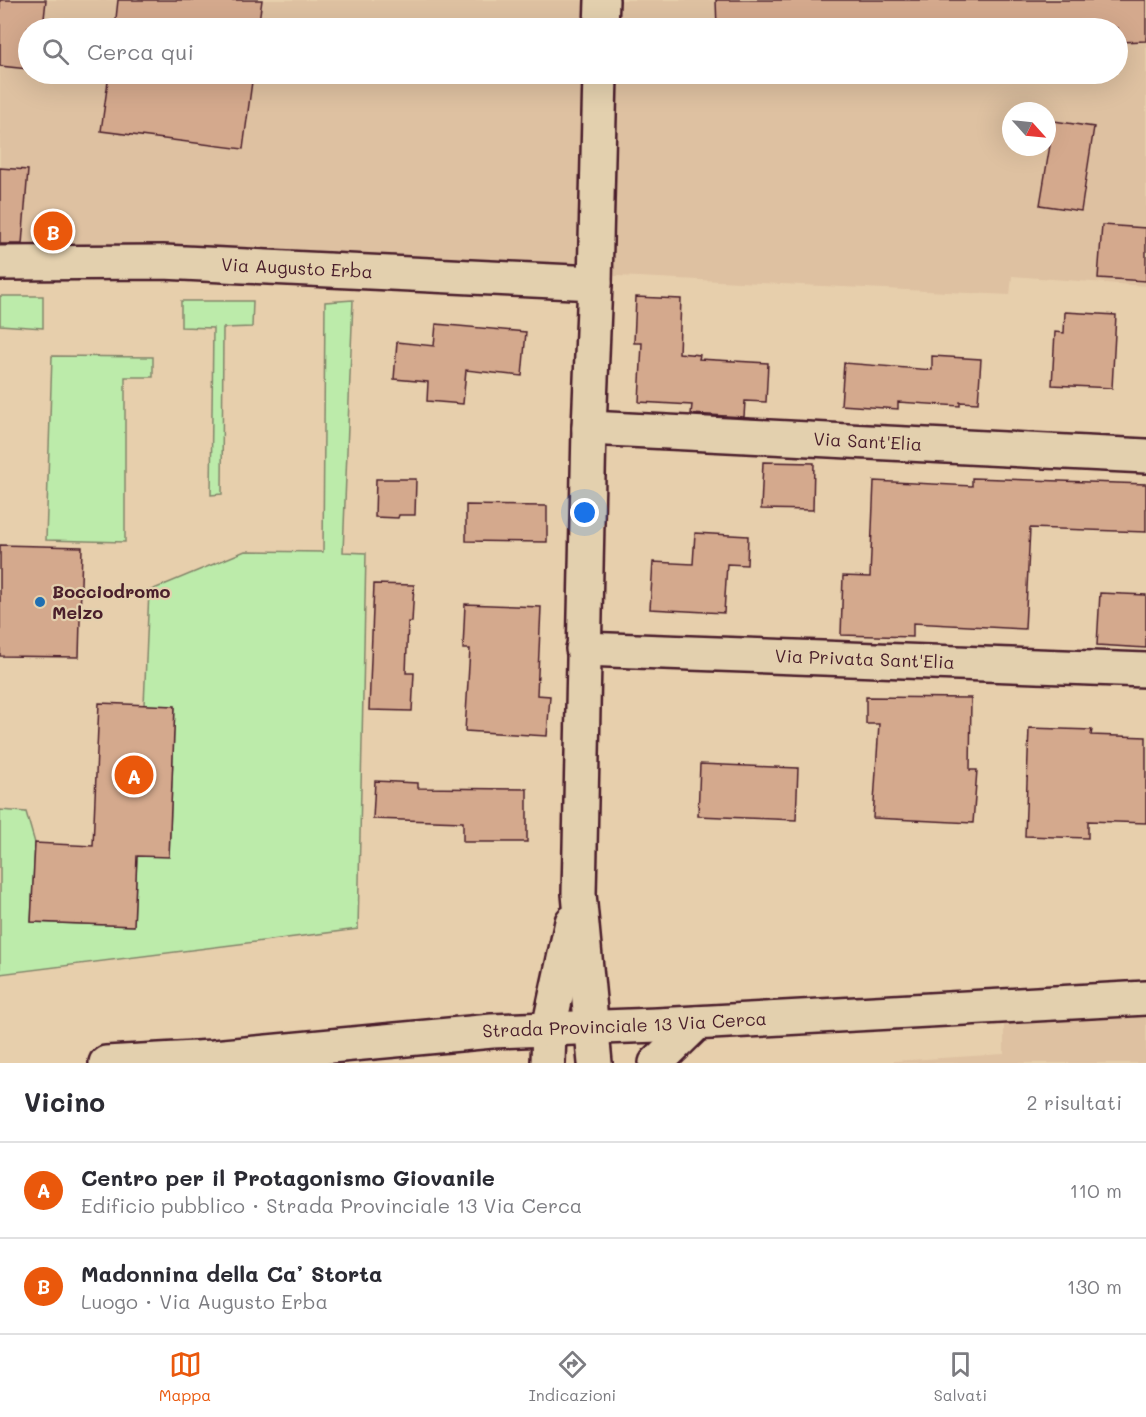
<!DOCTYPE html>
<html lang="it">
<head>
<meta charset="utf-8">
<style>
  :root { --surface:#fff; --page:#f2f2f3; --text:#2b2b33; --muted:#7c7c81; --line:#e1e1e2; --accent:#ea580c }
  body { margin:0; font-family:Mali,sans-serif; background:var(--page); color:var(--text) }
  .compass { position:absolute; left:1002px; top:102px; width:54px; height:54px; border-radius:50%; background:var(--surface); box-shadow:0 6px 24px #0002; rotate:117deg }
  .you { position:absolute; left:585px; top:513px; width:21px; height:21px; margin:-15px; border:4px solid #fff; border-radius:50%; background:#1a73e8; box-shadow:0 0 0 9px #1a73e833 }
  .badge { display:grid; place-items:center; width:39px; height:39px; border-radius:50%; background:var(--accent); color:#fff; font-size:20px; font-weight:700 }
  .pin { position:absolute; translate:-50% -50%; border:3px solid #fff; box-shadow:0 2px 6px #0006 }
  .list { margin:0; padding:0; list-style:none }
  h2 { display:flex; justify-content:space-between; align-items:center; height:78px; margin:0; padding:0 24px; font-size:26px }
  h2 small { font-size:20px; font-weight:400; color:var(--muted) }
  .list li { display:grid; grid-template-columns:39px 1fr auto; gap:18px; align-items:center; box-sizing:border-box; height:96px; padding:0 24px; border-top:2px solid var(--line) }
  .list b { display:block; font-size:22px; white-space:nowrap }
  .list p { margin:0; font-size:20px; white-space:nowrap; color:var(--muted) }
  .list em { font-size:20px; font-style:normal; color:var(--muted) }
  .icon { flex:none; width:33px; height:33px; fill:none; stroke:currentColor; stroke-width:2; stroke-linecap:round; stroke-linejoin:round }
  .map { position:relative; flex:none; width:1146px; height:1063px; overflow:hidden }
  .search { position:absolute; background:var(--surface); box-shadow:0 6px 24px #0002; left:18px; right:18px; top:18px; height:66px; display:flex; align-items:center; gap:15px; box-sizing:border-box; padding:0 21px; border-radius:33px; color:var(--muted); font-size:22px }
  .sheet { height:270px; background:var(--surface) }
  nav { display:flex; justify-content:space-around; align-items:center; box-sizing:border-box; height:84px; border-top:2px solid var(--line); background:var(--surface); font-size:16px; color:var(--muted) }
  nav a { display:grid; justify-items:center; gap:3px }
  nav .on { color:var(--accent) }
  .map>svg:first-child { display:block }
  .built { fill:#dec1a1; fill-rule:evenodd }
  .green { fill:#bcebaa; stroke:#83856a; stroke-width:1.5 }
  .building { fill:#d4a98d; stroke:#4a1f2b; stroke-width:1.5 }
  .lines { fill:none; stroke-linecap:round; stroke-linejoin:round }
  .minor-casing { stroke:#4a1f2b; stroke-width:38 }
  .major-casing { stroke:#4a1f2b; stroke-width:38 }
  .minor { stroke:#e3d0ae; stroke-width:33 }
  .major { stroke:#e3d0ae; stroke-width:33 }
  .poi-dot { fill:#1f6fb2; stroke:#e3d0ae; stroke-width:2 }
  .labels { text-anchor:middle; stroke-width:4.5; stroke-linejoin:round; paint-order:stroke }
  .street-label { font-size:18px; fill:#4a1f2b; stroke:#e3d0ae }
  .poi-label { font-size:18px; font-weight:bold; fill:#4a1f2b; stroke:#e3d0ae; text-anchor:start }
</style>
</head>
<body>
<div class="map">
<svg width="1146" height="1063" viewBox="0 0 1146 1063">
  <rect width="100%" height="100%" fill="#e7cfac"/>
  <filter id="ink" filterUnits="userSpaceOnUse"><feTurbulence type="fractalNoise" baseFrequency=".0167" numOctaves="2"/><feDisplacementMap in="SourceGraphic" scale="12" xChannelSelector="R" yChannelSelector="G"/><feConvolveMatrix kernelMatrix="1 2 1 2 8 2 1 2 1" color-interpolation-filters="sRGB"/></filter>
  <g filter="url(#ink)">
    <path class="built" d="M0,0h1146v286l-134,-10 -2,19 -413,-20 -597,-21zM28,28h1090v46h-1090zM1011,111h36v36h-36z
      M1146,1011v52h-252v-2l110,-7v-32z"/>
    <path class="green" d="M0,296h43v32l-43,-3z
      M353,300l-10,252 23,1 -8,376 -358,45v-164l26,2 9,31 -4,79 103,4 3,-70h32l6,-149 -31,-2 5,-114 96,-40 78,1 2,-250z
      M181,301h72l-1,26 -29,1 -1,166 -11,1 2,-167 -32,-1z
      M52,356l101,1v20h-28v165l-79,-2z"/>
    <path class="building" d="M0,0h46l-3,28h-15v41l-28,-3z
      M118,0h144l-4,28h-143z
      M716,0h430v41l-28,1v-14h-401z
      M109,74h144l-10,75 -142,-18z
      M1054,121l40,6 -13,84 -41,-6z
      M0,168l28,2 -6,74h-22z
      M1102,225l44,3v53l-48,-3z
      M636,297l45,2 -2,54 21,2 -1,4 69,4 -2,39 -21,-1 -1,16 -53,-3 1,-9 -53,-3 3,-59h-8z
      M1065,312l51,3 -4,73 -60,-3 3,-53 9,1z
      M436,324l90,8 -4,44 -56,-6 -3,34 -36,-3 1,-19 -34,-3 3,-37 37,4z
      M932,356l49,3 -3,44 -18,-1v4l-62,-4v7l-57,-4 3,-42 88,7z
      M763,462l51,1 -1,47 -52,-1z
      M972,478l174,6v48l-116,-4 -5,101 -112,-6v14l-72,-2 2,-59 27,1 4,-96 98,5z
      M376,479h40l-1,36h-16l-1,3 -23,-1z
      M466,505l81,1v36l-81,-1z
      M695,533l53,3 -1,29 -20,-1 -3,49 -74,-4 3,-47 40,2z
      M0,545l82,2 -3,110 -79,-1z
      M374,584l40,1 -2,37h-4l-2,51h8l-2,38 -43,-1z
      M1100,593l46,2v53l-49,-3z
      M465,604l76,3 -4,88 13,1 -3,40 -82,-5 5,-82h-7z
      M866,697l105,1 -1,72h7l-4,53 -100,-5 6,-94h-13z
      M99,703l76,3 -6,151 -32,-1 -3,70 -103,-4 4,-79 58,3z
      M1029,728l63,2 -1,5 55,2v86l-58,-2v17l-63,-2z
      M700,764l98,4 -2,52 -98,-4z
      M375,781l43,2v5l109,1v53h-64v-20l-90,-3z"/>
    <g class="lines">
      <defs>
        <g id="minor">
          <path d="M601,28l1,-28"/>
          <path id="s1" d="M0,263l163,-1 432,21"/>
          <path id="s2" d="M589,428l557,28"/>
          <path id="s3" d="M583,649l563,21"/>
          <path d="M548,1063l1,-35 23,-106"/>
          <path d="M595,1063l-16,-169 10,-466 6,-145 5,-209"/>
          <path d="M656,1063l41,-40"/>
        </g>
        <g id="major">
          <path id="s4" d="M106,1063l107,-6 279,-26 165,-6 489,-27"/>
        </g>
      </defs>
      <use href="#minor" class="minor-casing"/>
      <use href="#major" class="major-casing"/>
      <use href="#minor" class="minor"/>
      <use href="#major" class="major"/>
    </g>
  </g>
  <circle class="poi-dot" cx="40" cy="602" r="6"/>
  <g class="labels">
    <g class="street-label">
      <text dy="6" stroke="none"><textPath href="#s1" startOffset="297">Via Augusto Erba</textPath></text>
      <text dy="6" stroke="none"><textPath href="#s2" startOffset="279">Via Sant'Elia</textPath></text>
      <text dy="6" stroke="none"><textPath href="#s3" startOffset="282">Via Privata Sant'Elia</textPath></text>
      <text dy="6" stroke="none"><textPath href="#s4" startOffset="520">Strada Provinciale 13 Via Cerca</textPath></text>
    </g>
    <g class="poi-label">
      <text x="52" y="598">Bocciodromo<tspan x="52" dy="21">Melzo</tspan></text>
    </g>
  </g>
</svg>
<svg class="compass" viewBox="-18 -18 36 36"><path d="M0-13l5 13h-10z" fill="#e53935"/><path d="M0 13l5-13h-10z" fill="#7c7c81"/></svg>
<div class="you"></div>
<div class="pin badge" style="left:134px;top:775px">A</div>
<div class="pin badge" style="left:53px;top:231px">B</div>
<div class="search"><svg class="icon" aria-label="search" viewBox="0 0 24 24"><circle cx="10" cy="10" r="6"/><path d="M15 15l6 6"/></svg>Cerca qui</div>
</div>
<section class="sheet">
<h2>Vicino<small>2 risultati</small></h2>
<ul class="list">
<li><span class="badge">A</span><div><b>Centro per il Protagonismo Giovanile</b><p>Edificio pubblico · Strada Provinciale 13 Via Cerca</p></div><em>110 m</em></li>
<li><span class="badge">B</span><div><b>Madonnina della Ca’ Storta</b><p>Luogo · Via Augusto Erba</p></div><em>130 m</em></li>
</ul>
</section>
<nav>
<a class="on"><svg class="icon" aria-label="map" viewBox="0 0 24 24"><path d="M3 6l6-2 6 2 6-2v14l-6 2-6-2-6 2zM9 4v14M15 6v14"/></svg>Mappa</a>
<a><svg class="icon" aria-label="directions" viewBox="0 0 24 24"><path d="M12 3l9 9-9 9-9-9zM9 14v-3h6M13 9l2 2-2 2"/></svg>Indicazioni</a>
<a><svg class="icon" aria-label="saved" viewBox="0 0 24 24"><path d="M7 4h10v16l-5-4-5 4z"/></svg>Salvati</a>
</nav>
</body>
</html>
